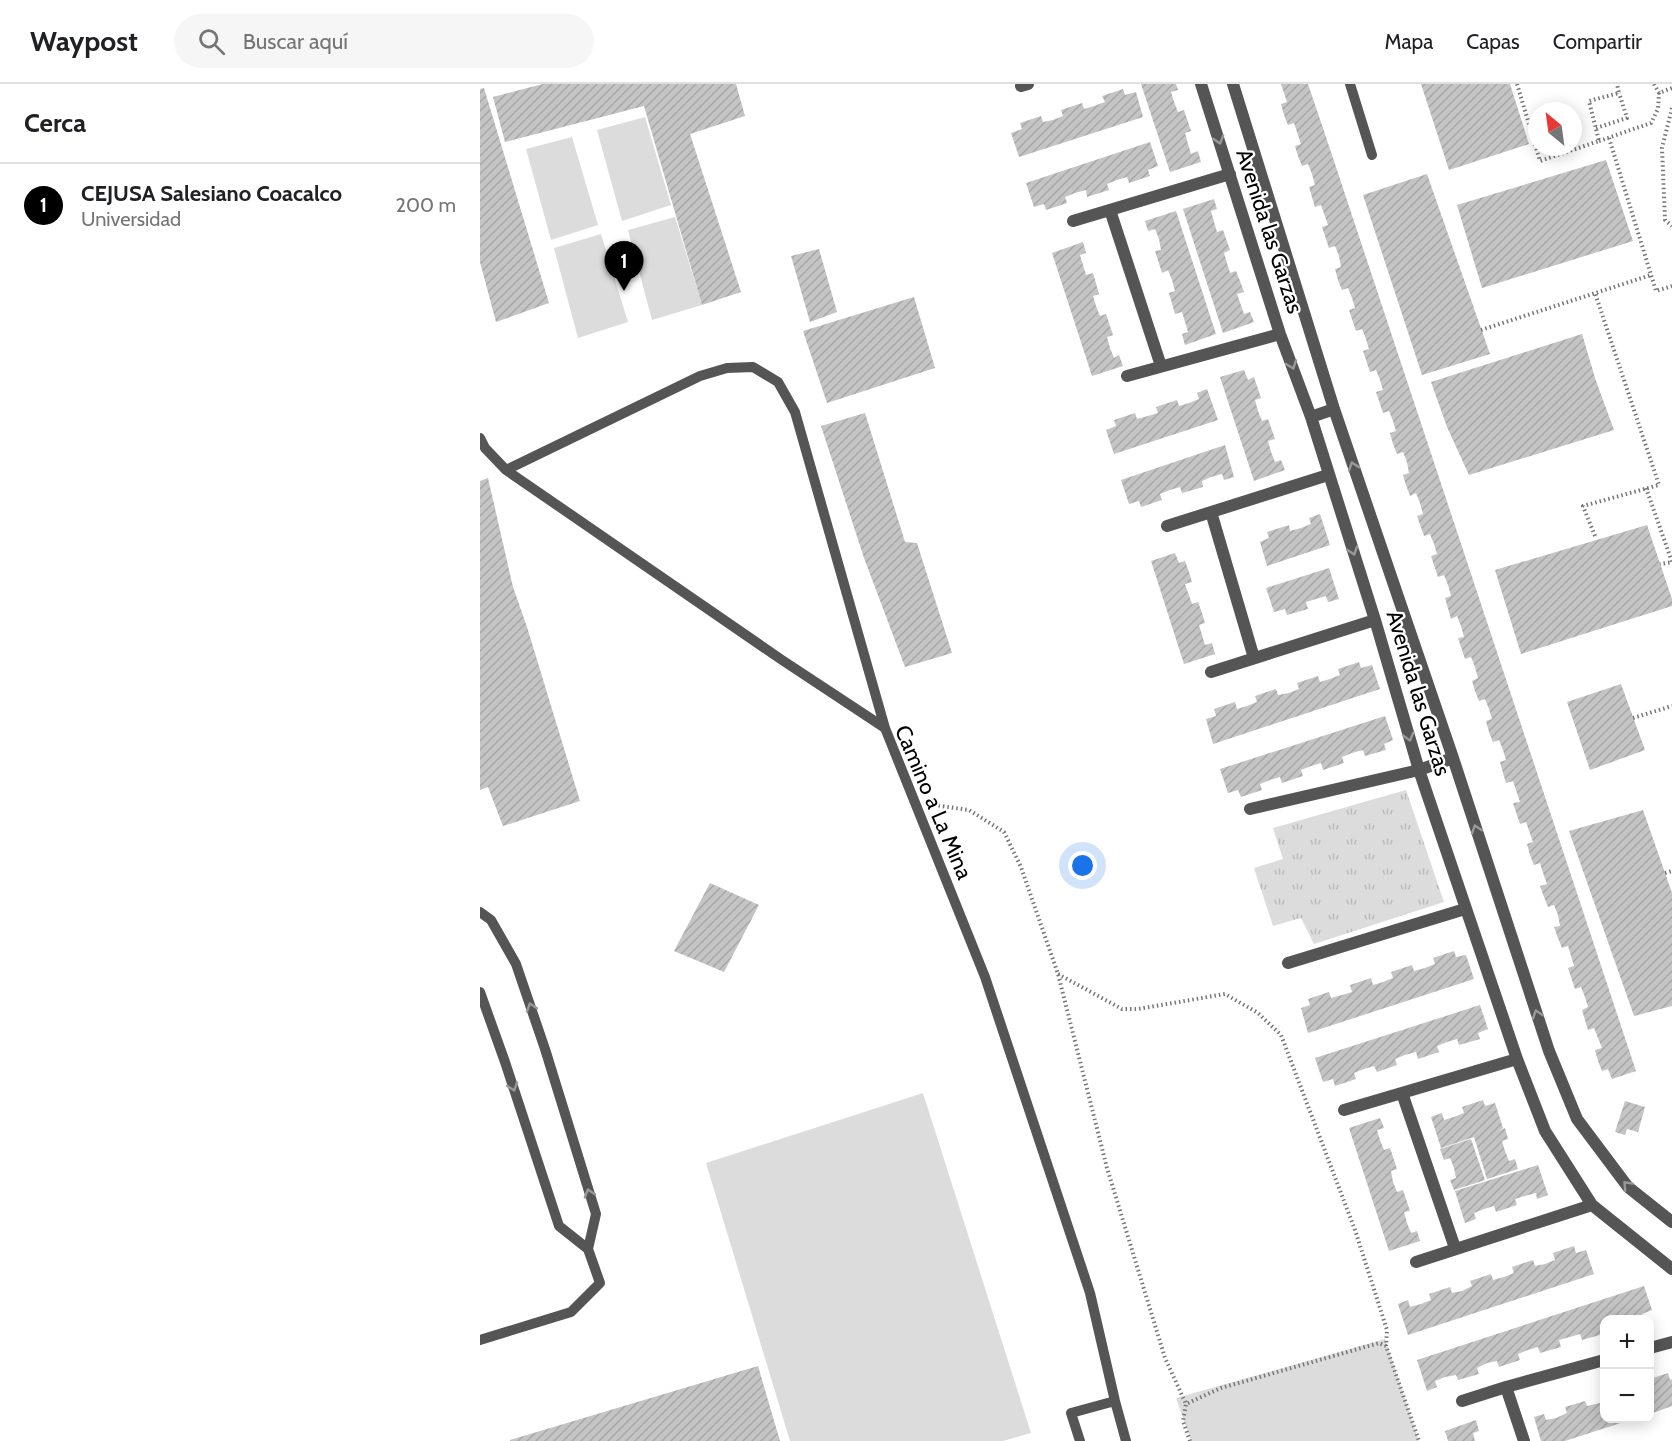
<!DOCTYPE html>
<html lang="es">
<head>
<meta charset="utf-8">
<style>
  :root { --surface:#fff; --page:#f6f6f6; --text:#202124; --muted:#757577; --line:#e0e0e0; --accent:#000 }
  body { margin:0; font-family:Cabin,sans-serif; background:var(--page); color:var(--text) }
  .controls { position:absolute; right:18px; bottom:18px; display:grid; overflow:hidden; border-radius:12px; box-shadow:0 3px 15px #0003 }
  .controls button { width:54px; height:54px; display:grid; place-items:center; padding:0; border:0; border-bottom:2px solid var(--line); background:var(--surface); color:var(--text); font:30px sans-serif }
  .compass { position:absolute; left:1048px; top:18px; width:54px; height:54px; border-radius:50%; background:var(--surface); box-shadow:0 3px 15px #0003; rotate:331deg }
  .you { position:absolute; left:603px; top:782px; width:21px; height:21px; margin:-15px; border:4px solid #fff; border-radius:50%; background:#1a73e8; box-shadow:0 0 0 9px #1a73e833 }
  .badge { display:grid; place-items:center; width:39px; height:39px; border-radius:50%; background:var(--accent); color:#fff; font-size:20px; font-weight:700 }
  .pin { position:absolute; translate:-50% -50px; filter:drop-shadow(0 2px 3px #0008) }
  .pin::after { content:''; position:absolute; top:32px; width:21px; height:18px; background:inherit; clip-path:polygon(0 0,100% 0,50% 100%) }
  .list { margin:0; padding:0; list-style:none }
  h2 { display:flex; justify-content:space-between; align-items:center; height:78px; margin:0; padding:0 24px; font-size:26px }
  h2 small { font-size:20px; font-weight:400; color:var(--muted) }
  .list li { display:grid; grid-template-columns:39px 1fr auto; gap:18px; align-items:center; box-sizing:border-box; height:84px; padding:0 24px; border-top:2px solid var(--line) }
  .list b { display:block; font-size:22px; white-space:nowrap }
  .list p { margin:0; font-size:20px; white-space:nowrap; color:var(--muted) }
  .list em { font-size:20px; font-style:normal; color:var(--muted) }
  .icon { flex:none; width:33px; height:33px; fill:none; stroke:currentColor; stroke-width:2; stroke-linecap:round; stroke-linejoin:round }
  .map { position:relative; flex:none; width:1192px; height:1357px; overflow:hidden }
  header { display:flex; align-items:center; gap:36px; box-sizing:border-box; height:84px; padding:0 30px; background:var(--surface); border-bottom:2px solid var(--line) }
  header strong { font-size:28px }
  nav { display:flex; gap:33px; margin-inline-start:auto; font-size:21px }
  .search { width:420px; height:54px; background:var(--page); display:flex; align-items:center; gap:15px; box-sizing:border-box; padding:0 21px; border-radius:33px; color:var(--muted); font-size:22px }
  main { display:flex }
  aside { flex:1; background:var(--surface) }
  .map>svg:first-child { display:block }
  .grass { fill:#dcdcdc }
  .park { fill:url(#park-tufts) }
  .building { fill:url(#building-hatch) }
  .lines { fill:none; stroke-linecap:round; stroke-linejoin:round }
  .path { stroke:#777; stroke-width:4; stroke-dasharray:1.5 3; stroke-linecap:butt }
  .service { stroke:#555; stroke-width:10 }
  .minor { stroke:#555; stroke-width:12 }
  .oneway { stroke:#999 }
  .labels { text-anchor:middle; stroke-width:4.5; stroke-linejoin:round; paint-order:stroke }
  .street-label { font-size:22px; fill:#000; stroke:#fff }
</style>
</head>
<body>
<header>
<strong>Waypost</strong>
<div class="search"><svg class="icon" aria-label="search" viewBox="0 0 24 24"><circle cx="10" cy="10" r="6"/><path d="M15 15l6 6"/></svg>Buscar aquí</div>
<nav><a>Mapa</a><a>Capas</a><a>Compartir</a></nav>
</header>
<main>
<aside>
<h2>Cerca<small></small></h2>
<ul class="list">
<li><span class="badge">1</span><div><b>CEJUSA Salesiano Coacalco</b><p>Universidad</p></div><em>200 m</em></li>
</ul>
</aside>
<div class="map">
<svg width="1192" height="1357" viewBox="0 0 1192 1357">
  <defs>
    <pattern id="park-tufts" width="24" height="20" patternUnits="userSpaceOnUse" patternTransform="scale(1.5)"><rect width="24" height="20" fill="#dcdcdc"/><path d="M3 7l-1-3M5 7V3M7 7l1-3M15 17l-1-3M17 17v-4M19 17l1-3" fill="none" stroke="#bbb"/></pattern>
    <pattern id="building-hatch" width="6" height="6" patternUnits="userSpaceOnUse" patternTransform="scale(1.5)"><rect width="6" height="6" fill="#c4c4c4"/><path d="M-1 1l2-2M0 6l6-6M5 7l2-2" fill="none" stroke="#a7a7a7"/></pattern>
  </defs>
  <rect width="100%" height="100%" fill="#fff"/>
  <path class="grass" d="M165,33l26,88 -49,16 -25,-91z
    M92,53l26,88 -47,15 -25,-91z
    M195,133l27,88 -50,15 -24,-90z
    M121,150l27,88 -50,16 -24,-90z
    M443,1009l108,340 -28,8h-213l-84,-278z
    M905,1255l34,102h-228l-15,-43z"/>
  <path class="park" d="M926,706l38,112 -130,42 -13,-26 -28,8 -19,-58 29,-9 -10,-31z"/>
  <path class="building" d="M63,0h193l9,32 -55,18 51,158 -39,13 -58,-199 -139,36 -12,-45z
    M661,0h35l2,6 -7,2 3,10 4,10 6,-2 7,21 -6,2 3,11 3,10 7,-3 3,11 -31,10z
    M801,0h27l21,62 307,925 -24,8 -4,-10 -6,2 -4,-10 -3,-11 7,-2 -8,-20 -6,2 -6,-20 6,-3 -3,-10 -4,-10 -6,2 -7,-21 6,-2 -6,-20 -6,2 -4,-10 -4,-11 6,-1 -2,-11 -4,-10 -6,2 -4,-10 -4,-11 7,-2 -4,-11 -3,-10 -6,2 -4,-10 -3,-11 6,-2 -7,-20 -6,2 -7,-21 7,-1 -7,-21 -7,2 -3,-10 -3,-11 6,-2 -3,-10 -4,-10 -6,2 -4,-10 -3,-11 6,-2 -3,-10 -4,-10 -6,2 -4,-10 -3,-10 6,-3 -3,-11 -4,-10 -6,2 -7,-21 6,-1 -3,-11 -4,-10 -6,3 -6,-21 6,-2 -3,-11 -4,-10 -6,2 -7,-21 6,-2 -3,-10 -4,-10 -6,2 -7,-20 6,-2 -3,-11 -4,-10 -6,3 -4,-11 -3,-10 6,-2 -2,-11 -4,-10 -6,2 -4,-10 -3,-11 6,-2 -3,-10 -4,-10 -6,2 -7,-21 7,-2 -3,-10 -4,-10 -6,2 -7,-21 6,-2 -3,-10 -4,-10 -6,2 -7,-21 6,-2 -3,-10 -4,-10 -6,2 -4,-10 -3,-11 6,-2 -2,-11 -4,-10 -6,2 -7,-21 6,-2 -7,-20 -6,2 -6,-20 6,-2 -3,-11 -4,-10 -6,2 -4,-10 -3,-10 6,-2 -7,-21 -6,2 -4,-10 -3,-11 6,-2z
    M941,0h89l19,60 -80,26z
    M4,4l65,215 -53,19 -16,-60v-173z
    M643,5l2,6 11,-3 7,25 -124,40 -8,-24 11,-4 -2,-6 21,-7 2,6 10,-2 10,-4 -2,-6 21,-7 2,6 10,-3 11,-4 -3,-6z
    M670,58l8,24 -10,4 2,6 -21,7 -2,-6 -10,3 -10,4 2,6 -22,7 -1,-7 -11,3 -10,4 2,6 -21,7 -2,-6 -10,3 -8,-24z
    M1126,76l27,81 -151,47 -25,-83z
    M947,90l63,180 -68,21 -59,-180z
    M734,115l3,10 -6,2 3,11 3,10 6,-2 7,20 -6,3 6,20 6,-2 4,10 4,11 -7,2 7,20 6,-2 4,10 -31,11 -40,-124z
    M696,127l40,123 -31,11 -3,-11 6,-2 -6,-20 -7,2 -6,-21 6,-2 -3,-11 -4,-10 -6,3 -7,-22 6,-1 -2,-11 -4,-10 -7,2 -3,-10z
    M603,158l3,11 -6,2 6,20 7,-2 6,21 -6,2 3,10 4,10 6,-2 7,21 -6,2 3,11 4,10 5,-3 4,11 -31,10 -40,-123z
    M339,165l18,63 -27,10 -19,-66z
    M434,213l21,71 -108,35 -24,-72z
    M1102,250l14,47 18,49 -145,45 -22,-48 -16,-45z
    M764,286l4,10 6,-3 7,21 -6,2 3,11 4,10 6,-2 7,20 -7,2 3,11 4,10 6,-2 4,10 -31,11 -34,-104z
    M727,305l11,31 -104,34 -8,-24 10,-4 -2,-6 21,-7 2,6 11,-3 10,-3 -2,-6 21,-7 2,6 10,-3 10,-4 -2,-6z
    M385,329l40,129 12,1 35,110 -47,14 -41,-109 -43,-132z
    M745,361l9,32 -10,3 -2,-6 -11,3 -9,4 1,6 -21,6 -2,-6 -10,3 -10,4 2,6 -21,7 -2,-6 -10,3 -8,-24z
    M8,394l25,109 14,40 53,174 -77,25 -15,-39 -8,3v-309z
    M840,430l10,31 -63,21 -7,-24 9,-4 -2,-6 22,-7 1,6 11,-3 10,-4 -2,-6z
    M1167,441l25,74v7l-151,48 -26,-84z
    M695,469l4,10 6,-2 4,11 3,10 -7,2 7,20 6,-2 4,11 3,10 -6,2 6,20 7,-2 3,11 -31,10 -33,-103z
    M849,484l10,31 -11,3 -2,-6 -20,6 2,7 -21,6 -2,-6 -11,3 -8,-24z
    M879,578l2,6 11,-3 8,24 -167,55 -7,-25 10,-3 -2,-7 21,-7 2,7 10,-3 10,-4 -2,-6 21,-7 2,6 11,-2 10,-4 -2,-6 21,-7 2,6 10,-3 10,-4 -2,-6z
    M1141,600l24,66 -55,20 -23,-68z
    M905,632l8,24 -9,4 2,6 -21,6 -2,-6 -11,3 -10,4 2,6 -21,7 -2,-7 -10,3 -10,4 2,6 -21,7 -2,-6 -10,3 -10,4 2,6 -21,7 -3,-7 -10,3 -8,-24z
    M1163,726l29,83v113l-38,10 -65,-185z
    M230,799l49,22 -35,67 -50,-21z
    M974,867l2,6 10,-2 8,24 -166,54 -7,-25 9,-3 -2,-6 21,-7 2,6 11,-3 10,-3 -2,-7 21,-7 2,7 10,-3 10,-4 -2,-6 21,-7 2,6 11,-3 10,-4 -2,-6z
    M1000,921l8,24 -10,4 2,6 -21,6 -2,-6 -10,3 -10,4 2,6 -21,7 -2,-7 -11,3 -10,4 2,6 -20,7 -3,-6 -10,3 -10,4 2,6 -21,7 -2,-7 -10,3 -8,-24z
    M1003,1016l2,6 10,-3 8,25 -6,3 8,-3 3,11 -6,2 3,10 4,10 6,-2 3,10 -31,10 -13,-42 -33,11 -10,-31 11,-4 2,7 10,-3 10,-4 -2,-6z
    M1145,1017l20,6 -7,25 -11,-3 -2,6 -10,-3z
    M900,1034l4,10 -7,2 3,10 4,10 6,-2 7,21 -6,2 2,11 4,10 6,-2 7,21 -6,1 3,11 4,10 6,-2 3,10 -31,10 -40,-123z
    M991,1055l14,41 -31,10 -4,-10 6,-2 -2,-10 -4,-10 -6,2 -4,-11z
    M1058,1081l10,30 -11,4 -1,-6 -11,3 -10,3 2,6 -21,7 -2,-6 -10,3 -10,4 2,6 -11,4 -10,-32z
    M1094,1162l2,7 10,-3 8,24 -186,61 -10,-31 10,-4 2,7 11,-3 10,-4 -2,-6 21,-7 2,6 10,-2 10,-5 -2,-5 21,-7 2,6 11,-3 10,-4 -2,-6 21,-7 2,6 10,-2 10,-4 -2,-7z
    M1164,1202l8,24 -10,4 2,6h-40v6l-3,2 2,6 -21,6 -2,-6 -10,3 -11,3 2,7 -21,6 -2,-6 -10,3 -10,4 2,6 -21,7 -2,-6 -10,2 -10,5 2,6 -21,6 -2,-5 -11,2 -10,4 2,6 -10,4 -10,-31z
    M278,1282l22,75h-270v-1z
    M1188,1289l2,7 2,-1v27l-22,8v-35z
    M1105,1317l2,5 17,-4 1,17h28l-68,22h-24l-7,-24 10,-3 2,6 10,-2 11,-5 -2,-6z
    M996,1336l3,11 -6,2 2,8h-27l-3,-10z"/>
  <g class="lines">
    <path class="path" d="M1037,0l23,77 59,-20 -10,-40 30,-8 -2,-9
      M1174,0l5,9 13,-5
      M1192,24l-10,40 3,72 7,6
      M1116,44l31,-10 -8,-25
      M1129,54l47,153 16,-5
      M1119,57l52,-18 7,-14 1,-16
      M1001,246l170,-55
      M1166,404l26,74 -12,2
      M1115,452l-12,-30 76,-21 -64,-192
      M1153,634l39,-12
      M454,721l35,5 35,22 17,35 37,107 49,194 58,190 21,46
      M1185,789l7,-2
      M578,890l64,35h16l87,-15 33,19 23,22 74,195 32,100 -1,16
      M710,1357l-7,-20 3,-17 35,-16 158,-45 7,3 33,95"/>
    <path class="service" d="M870,0l22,71
      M0,354l5,10 21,22 276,190 103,68 100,249 105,316 25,108 11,40
      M26,386l194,-94 27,-8 26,-1 25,15 17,30 90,316
      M0,828l11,8 25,44 29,85 51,165 -8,35 12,34 -29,29 -91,28
      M0,908l25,70 54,164 29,23
      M600,1357l-9,-28 44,-12"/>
    <path class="minor" d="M721,0l79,250 31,83 64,203 44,150 98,289 28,72 47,74 80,64
      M753,0l101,325 119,349 96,293 28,68 51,68 44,35
      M541,2l7,-2
      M630,126l51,156
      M593,137l157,-47
      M647,292l153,-42
      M831,333l23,-8
      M731,428l43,146
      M687,442l161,-51
      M731,588l164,-52
      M770,725l169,-39 34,-12
      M808,879l177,-54
      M922,1009l53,155
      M864,1026l173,-51
      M936,1178l176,-57
      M1170,1264l22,-6
      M1026,1303l18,54
      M982,1317l44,-14 98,-27"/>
  </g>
  <defs><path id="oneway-chevron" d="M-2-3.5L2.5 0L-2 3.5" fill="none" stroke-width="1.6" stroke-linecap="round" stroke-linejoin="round" transform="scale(1.5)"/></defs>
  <g class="oneway">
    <use href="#oneway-chevron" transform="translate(739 56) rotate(73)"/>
    <use href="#oneway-chevron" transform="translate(812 281) rotate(70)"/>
    <use href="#oneway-chevron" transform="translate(873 382) rotate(-109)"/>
    <use href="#oneway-chevron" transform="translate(873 467) rotate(72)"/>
    <use href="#oneway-chevron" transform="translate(929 653) rotate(74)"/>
    <use href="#oneway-chevron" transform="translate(996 745) rotate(-108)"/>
    <use href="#oneway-chevron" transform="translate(51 923) rotate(-108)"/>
    <use href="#oneway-chevron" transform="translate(1057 930) rotate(-108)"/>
    <use href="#oneway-chevron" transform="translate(33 1003) rotate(72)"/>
    <use href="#oneway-chevron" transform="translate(1147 1101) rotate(-133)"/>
    <use href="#oneway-chevron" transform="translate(109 1109) rotate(-107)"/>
  </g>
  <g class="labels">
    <g class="street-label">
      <text transform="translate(790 147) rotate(72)" y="8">Avenida las Garzas</text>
      <text transform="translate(939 609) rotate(73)" y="8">Avenida las Garzas</text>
      <text transform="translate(454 718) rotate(67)" y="8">Camino a La Mina</text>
    </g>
  </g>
</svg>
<div class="controls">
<button>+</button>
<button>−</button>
</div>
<svg class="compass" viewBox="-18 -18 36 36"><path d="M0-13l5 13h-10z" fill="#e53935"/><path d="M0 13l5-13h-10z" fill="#757577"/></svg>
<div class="you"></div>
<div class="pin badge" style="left:144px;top:207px">1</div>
</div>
</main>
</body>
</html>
